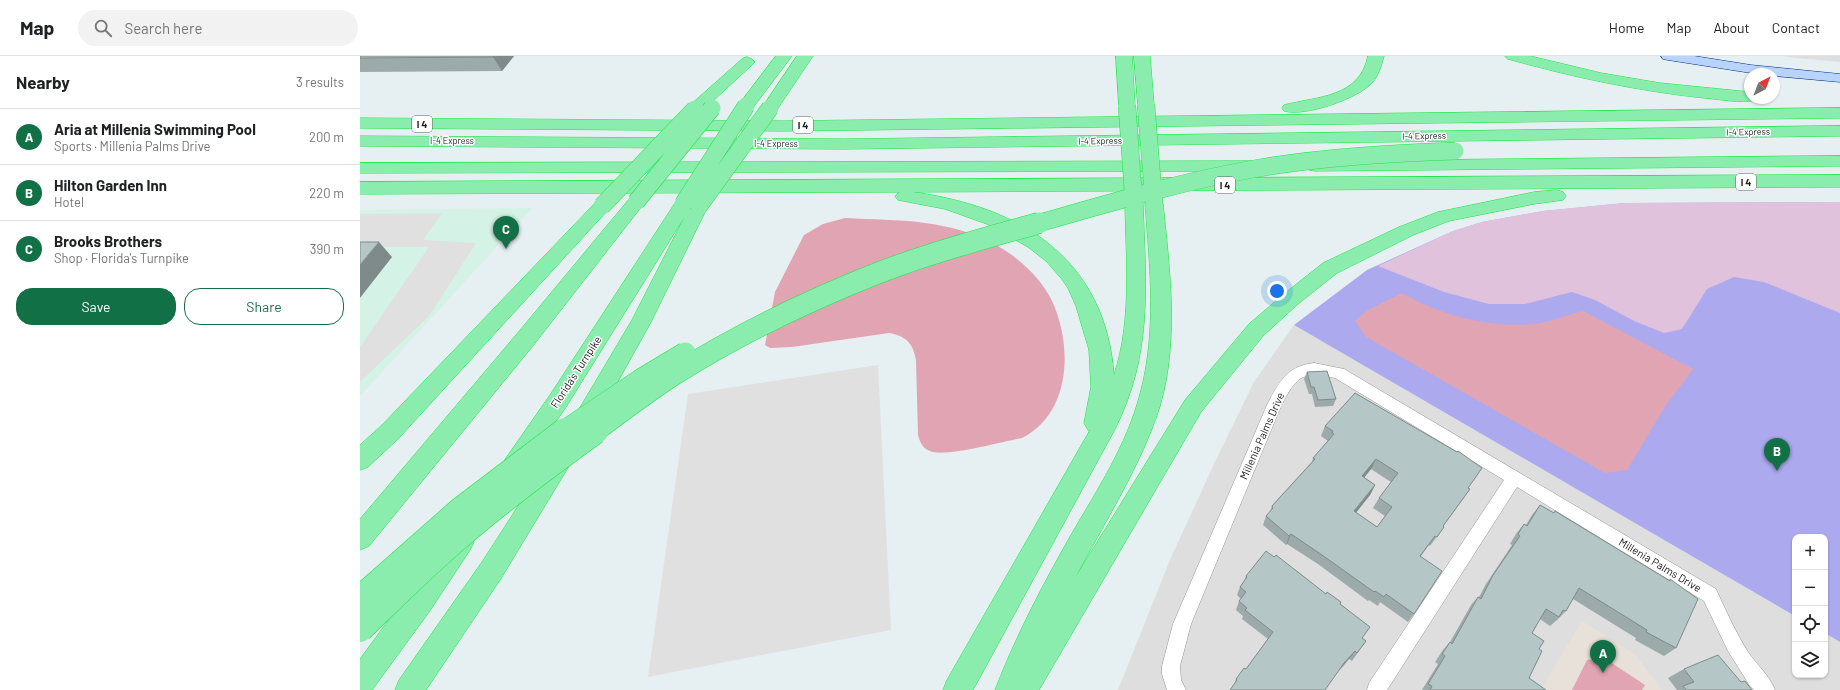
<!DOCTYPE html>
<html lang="en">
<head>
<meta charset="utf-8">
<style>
  :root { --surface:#fff; --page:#f2f2f2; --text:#202124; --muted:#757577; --line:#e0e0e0; --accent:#127047 }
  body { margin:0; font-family:Barlow,sans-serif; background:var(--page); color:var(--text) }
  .controls { position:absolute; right:12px; bottom:12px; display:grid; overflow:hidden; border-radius:8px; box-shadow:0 1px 3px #0004 }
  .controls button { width:36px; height:36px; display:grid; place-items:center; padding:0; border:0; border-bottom:1px solid var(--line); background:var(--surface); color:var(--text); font:20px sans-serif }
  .compass { position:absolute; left:1384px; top:12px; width:36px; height:36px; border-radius:50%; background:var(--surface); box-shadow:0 1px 3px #0004; rotate:42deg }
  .you { position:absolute; left:917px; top:235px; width:14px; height:14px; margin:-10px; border:3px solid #fff; border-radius:50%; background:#1a73e8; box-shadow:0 0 0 6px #1a73e833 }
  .badge { display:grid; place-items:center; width:26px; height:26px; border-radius:50%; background:var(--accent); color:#fff; font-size:13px; font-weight:700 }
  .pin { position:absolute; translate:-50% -33px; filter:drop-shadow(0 1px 2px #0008) }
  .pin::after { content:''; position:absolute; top:21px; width:14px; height:12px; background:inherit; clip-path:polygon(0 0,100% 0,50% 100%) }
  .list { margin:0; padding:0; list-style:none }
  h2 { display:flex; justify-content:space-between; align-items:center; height:52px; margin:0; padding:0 16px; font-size:17px }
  h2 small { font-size:13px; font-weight:400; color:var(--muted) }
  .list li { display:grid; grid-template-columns:26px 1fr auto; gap:12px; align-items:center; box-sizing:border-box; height:56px; padding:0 16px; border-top:1px solid var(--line) }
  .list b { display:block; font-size:15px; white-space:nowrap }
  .list p { margin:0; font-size:13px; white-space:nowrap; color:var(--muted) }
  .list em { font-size:13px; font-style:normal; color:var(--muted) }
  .actions { display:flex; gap:8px; padding:12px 16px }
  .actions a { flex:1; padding:9px 0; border:1px solid var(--accent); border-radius:16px; text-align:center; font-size:14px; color:var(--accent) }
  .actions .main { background:var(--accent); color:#fff }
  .icon { flex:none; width:22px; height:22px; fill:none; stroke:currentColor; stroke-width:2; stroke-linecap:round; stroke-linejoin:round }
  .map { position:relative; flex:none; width:1480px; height:634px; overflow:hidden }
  header { display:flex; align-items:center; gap:24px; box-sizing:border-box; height:56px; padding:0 20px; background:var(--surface); border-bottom:1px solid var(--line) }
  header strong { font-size:19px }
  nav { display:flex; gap:22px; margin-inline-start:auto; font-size:14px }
  .search { width:280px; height:36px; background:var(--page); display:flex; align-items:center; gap:10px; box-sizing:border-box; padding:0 14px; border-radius:22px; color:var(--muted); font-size:15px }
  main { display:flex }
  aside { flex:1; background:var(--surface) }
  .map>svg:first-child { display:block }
  .residential { fill:#dddedd }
  .commercial { fill:#d4f2e6 }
  .grass { fill:#ada9ee }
  .wetland { fill:#e0c2dd }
  .parking { fill:#e0e0e0 }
  .plaza { fill:#e7e1da }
  .water { fill:#e1a4b2 }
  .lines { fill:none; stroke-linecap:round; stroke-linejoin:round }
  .street-casing { stroke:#979797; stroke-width:1 }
  .secondary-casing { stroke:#002c7e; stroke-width:1 }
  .highway-casing { stroke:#1ce545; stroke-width:1 }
  .street { fill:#fff; fill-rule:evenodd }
  .secondary { fill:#b8d4fd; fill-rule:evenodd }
  .highway { fill:#8aecad; fill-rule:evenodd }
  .highway-bridge-far2-casing { stroke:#1ce545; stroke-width:18; stroke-linecap:butt }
  .highway-bridge-far1-casing { stroke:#1ce545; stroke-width:22; stroke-linecap:butt }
  .highway-bridge-casing { stroke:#1ce545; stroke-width:27; stroke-linecap:butt }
  .highway-bridge-far2 { stroke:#8aecad; stroke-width:17 }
  .highway-bridge-far1 { stroke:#8aecad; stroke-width:21 }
  .highway-bridge { stroke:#8aecad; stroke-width:26 }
  .wall { fill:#9caaaa; fill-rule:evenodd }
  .shaded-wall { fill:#7f8b8b }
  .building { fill:#b5c6c6; stroke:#7f8b8b; fill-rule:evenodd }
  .labels { text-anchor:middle; stroke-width:3; stroke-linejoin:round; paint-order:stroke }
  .far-street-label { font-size:9px; fill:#202020; stroke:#fff }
  .shield { fill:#fff; stroke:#636363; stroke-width:1 }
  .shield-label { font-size:10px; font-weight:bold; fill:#202020 }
  .street-label { font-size:11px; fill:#202020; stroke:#fff }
</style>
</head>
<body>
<header>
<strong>Map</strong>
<div class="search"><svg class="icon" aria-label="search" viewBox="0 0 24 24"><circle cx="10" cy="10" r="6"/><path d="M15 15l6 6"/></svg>Search here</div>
<nav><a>Home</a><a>Map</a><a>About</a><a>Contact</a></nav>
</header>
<main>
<aside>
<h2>Nearby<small>3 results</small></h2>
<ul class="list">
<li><span class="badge">A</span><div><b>Aria at Millenia Swimming Pool</b><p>Sports · Millenia Palms Drive</p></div><em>200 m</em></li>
<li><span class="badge">B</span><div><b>Hilton Garden Inn</b><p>Hotel</p></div><em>220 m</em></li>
<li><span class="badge">C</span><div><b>Brooks Brothers</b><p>Shop · Florida's Turnpike</p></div><em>390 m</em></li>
</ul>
<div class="actions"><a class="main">Save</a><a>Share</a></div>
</aside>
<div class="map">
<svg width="1480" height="634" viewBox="0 0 1480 634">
  <rect width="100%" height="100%" fill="#e6eff1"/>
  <path class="residential" d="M1422,0h58v6l-43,-4z
    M934,269l501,291v59h30v-42l15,9v48h-722l52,-130 44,-96 40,-82z"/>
  <path class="commercial" d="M172,152l-172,188v-186z"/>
  <path class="grass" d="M1480,146v440l-15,-9v-96h-30v79l-501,-291 73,-55 86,-39 29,-9 61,-11 82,-8z"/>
  <path class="wetland" d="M1480,146v111l-76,-31 -30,-5 -27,12 -25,40 -18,4 -30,-12 -39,-21 -23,-8 -47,12h-36l-45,-12 -66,-26 75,-35 29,-9 61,-11 82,-8z"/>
  <path class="parking" d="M82,157l-19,27 53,3 -47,73 -69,66v-35l69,-100h-69v-33z
    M518,309l13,265 -243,47 40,-283z"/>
  <path class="plaza" d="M1222,565l53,33 27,36h-20l3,-5 -58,-25 -15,30h-32z"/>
  <path class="water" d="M485,162c54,3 103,0 153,28 21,12 44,33 54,55 21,45 19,112 -30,137 -17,3 -79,20 -92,13 -8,-3 -10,-9 -12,-16l-2,-75c-3,-17 -10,-24 -27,-27l-97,14 -22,1 -5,-3 10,-53 29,-57 19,-11z
    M1042,237c38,22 86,35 130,31 17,-1 34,-9 51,-13l110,58 -27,36 -39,65 -22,3 -239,-136 -11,-16 11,-10z
    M1244,602l41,27 -3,5h-70l15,-30z"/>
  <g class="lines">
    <defs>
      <path id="street" d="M954,307l30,6 372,220c10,22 20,44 32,63 9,13 22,24 27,38h-21l-4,-4 -22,-35 -24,-50 -187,-114 -130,203h-20l2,-7 135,-203 -169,-102c-33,-8 -39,-1 -54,28l-90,218 -11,42 1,14 5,10h-19l-5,-16v-8l11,-42 94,-219c12,-23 20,-39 47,-42z"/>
      <path id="secondary" d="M1301,0h33l57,9 89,9v8l-66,-6v-2l-23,-1 -83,-13 -5,-1z"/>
      <path id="highway" d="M416,0h16l-40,53 -6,2 -6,-2 -2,-3z
        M437,0h16l-37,55 -6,2 -6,-2 -2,-3z
        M756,0h16l3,50 -2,3 -6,2 -6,-2 -2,-3z
        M774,0h16l4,49 -2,3 -6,2 -6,-2 -2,-3z
        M1008,0h16c-3,10 -5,20 -13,28 -15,15 -66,33 -87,27l-2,-3 2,-3c35,-9 75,-7 84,-49z
        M1145,0h25l71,17 59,10 90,9v6h7l-1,2c-16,4 -36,-1 -52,-2 -66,-7 -132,-21 -196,-39z
        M387,1l5,2 3,3 -3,3 -51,47 -6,2 -6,-2 -2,-3 2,-3 53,-47z
        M1480,52v10l-1058,13 -422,-3v-10l422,3z
        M1480,70v10l-996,13 -484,-3v-10l484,3z
        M1480,100v10l-525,5 -6,-1 -3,-4 3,-4 6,-1z
        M891,105l6,1 3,4 -3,4 -6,1 -891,2v-10z
        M1480,119v12l-927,5c108,15 192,66 201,183 18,-54 12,-114 11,-171l3,-4 6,-2 6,2 3,4c3,82 10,151 -29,227l-141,259h-30l4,-10 143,-250h-2l-4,-7 7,-36 -2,-37 -13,-44 -8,-18 -7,-10 -15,-17 -18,-14 -41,-23 -42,-15 -47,-9 -3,-4 4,-4 -539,2v-12z
        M1197,134l6,2 3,4 -3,4 -29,4 -85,17 -36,14 -76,38 -39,31 -35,32 -62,76 -162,278h-44c21,-54 47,-104 76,-155 26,-45 56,-90 69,-141 17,-62 10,-127 5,-190l3,-4 6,-2 6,2 3,4c7,67 16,137 -3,202 -18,58 -57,119 -85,172l110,-178 64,-76 35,-30 39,-31 76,-36 39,-15 96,-20z
        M276,140l6,2 3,4 -3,4 -110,141 -163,199 -9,4v-31l156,-184 114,-137z
        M323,142l6,2 3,3 7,-3 6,2 3,4 -57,116 -59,106 -8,2 -8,-2 -4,-7 60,-101 53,-104 -119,191 -44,65 -8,3 -8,-3 -4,-7 4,-7 44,-63 127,-195z
        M242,144l6,2 3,4 -3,4 -210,229 -30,28 -8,3v-25l22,-20 214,-223z
        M201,393l8,3 4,7 -4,7 -69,114 -74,110h-31l4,-10 83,-118 71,-110z
        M101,474l9,4 4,8 -4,8 -41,62 -57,78h-12v-31l92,-125z"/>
    </defs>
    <use href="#street" class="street-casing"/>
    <use href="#secondary" class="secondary-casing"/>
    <use href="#highway" class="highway-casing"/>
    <use href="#street" class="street"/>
    <use href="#secondary" class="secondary"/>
    <use href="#highway" class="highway"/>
    <defs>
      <path id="highway-bridge-far2" d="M786,49l8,99
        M767,50l7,98
        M276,146l76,-94
        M323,148l63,-98
        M242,150l93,-97
        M339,150l71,-98
        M676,168c73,-21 147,-43 223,-56 65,-11 130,-15 196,-17"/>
      <path id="highway-bridge-far1" d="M203,376l77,-52 45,-27
        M234,376c27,-20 53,-40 81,-58 64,-40 132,-73 203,-101 52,-20 107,-35 161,-50"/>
      <path id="highway-bridge" d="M0,543l101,-89 104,-79
        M0,573c32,-31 64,-63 98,-92 44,-38 90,-72 137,-106"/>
    </defs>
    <use href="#highway-bridge-far2" class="highway-bridge-far2-casing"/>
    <use href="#highway-bridge-far1" class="highway-bridge-far1-casing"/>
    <use href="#highway-bridge" class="highway-bridge-casing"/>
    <use href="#highway-bridge-far2" class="highway-bridge-far2"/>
    <use href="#highway-bridge-far1" class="highway-bridge-far1"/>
    <use href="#highway-bridge" class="highway-bridge"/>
  </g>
  <path class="wall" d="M0,0h154l-12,15 -142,1z
    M947,316l29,27 -3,7 -18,1 -3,-13h-3l-5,-15z
    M965,370l145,63 -27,37 1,1 -14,19 -1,-1 -8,11 -7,58 -6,8 -28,-20 -2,4 -9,-6 -1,1 -50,-37 -31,-20 -1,1 -23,-20 3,-9 4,-4 2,-6 40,-44 1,-4 15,-17 -7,-5zM1011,413l20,13 -12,16 -6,10 12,8 -8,11 -21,-14 14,-18 5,-10 -11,-7z
    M1180,449l14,8 1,-2 114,70 1,-2 6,69 -12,8 -29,-16 1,-2 -63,-39 -7,12 -9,9 -7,6 -10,-7 -8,14 7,16 -10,29 17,12h-124l16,-26 -3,-2 8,-12 7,-8 21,-37 7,-8h1l7,-13 26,-39 -2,-1 6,-10 8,-10 2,1 6,-10z
    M886,520l94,29 22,33 4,3 -14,20 -3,-2 -115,26 2,-6 10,-10 22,-30 -26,-20 1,-3 -7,-6 3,-9 2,-2 -4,-4 3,-8 4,-6z
    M1324,613l57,13 11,8h-75l-9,-12z"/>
  <path class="shaded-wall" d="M134,0h20l-12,15 -9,-14z
    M19,186l13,15 -32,41v-33z
    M1016,403l-5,10 -14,17 5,-10z
    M1015,429l-5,10 -21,26 5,-10z
    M1110,433l-7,10 -27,37 7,-10z
    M931,478l-4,10 -1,1 3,-9z
    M995,595l-6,8 -10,12 5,-8z"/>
  <path class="building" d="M0,0h134l-1,1 -133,1z
    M0,186h19l-19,23z
    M967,315l9,28 -18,1 -4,-13h-3l-4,-15z
    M995,337l102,59 1,-1 24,17 -14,20 2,1 -27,37 1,1 -7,10 -2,-1 -15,20 22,15 -28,43 -28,-20 -2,3 -9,-6 -1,1 -52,-37 -31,-21 -2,2 -23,-20 7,-8 -1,-2 43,-47 -2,-1 21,-24 -2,-1 1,-2 -8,-5zM1016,403l22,14 -19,25 13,9 -15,20 -23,-16 21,-26 -13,-9z
    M1180,449l14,8 1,-2 115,70v-2l28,20 -22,49 -30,-16 1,-2 -68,-42 -13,23 -3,-1 -4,7 -13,-8 -14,24 12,8 -5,8 3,2 -13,27 17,12h-116l2,-4 -4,-2 17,-28 -3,-2 8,-12 2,2 26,-47 3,2 12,-24 27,-39 -2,-2 6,-10 3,2z
    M906,495l8,6 2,-2 50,39 1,-2 14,10 -1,2 30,23 -8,11 4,3 -9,12 -2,-2 -11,12 -19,27h-95l7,-10 -1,-1 8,-11 2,1 27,-37 -28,-22 2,-2 -8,-7 7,-9 -6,-5 7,-10 -1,-1z
    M1358,599l23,27 4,-1 7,9h-66l-3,-4 11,-4 -10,-13z"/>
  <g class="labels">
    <g class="far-street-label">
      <text transform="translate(1388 76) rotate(-1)" y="3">I-4 Express</text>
      <text transform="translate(1064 80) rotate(-1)" y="3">I-4 Express</text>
      <text x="92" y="88">I-4 Express</text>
      <text transform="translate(740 85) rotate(-1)" y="3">I-4 Express</text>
      <text x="416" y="91">I-4 Express</text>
    </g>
    <g class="shield">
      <rect x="52" y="60" width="20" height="16" rx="3"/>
      <rect x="433" y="61" width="20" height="16" rx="3"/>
      <rect x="1376" y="118" width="20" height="16" rx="3"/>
      <rect x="855" y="121" width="20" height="16" rx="3"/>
    </g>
    <g class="shield-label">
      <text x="62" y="72">I 4</text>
      <text x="443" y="73">I 4</text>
      <text x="1386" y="130">I 4</text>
      <text x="865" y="133">I 4</text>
    </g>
    <g class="street-label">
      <text transform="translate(216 316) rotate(-57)" y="4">Florida's Turnpike</text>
      <text transform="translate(902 380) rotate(-66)" y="4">Millenia Palms Drive</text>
      <text transform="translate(1300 509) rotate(31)" y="4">Millenia Palms Drive</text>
    </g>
  </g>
</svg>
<div class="controls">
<button>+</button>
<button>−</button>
<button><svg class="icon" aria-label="locate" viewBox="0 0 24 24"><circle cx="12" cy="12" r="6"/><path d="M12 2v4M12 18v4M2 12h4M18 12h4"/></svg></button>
<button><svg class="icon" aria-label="layers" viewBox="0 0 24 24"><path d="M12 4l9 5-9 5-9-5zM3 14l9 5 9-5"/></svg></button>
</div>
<svg class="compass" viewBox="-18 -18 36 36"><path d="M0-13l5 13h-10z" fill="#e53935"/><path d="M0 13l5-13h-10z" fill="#757577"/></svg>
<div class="you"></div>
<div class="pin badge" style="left:1243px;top:617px">A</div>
<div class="pin badge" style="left:1417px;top:415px">B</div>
<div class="pin badge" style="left:146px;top:193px">C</div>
</div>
</main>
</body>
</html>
